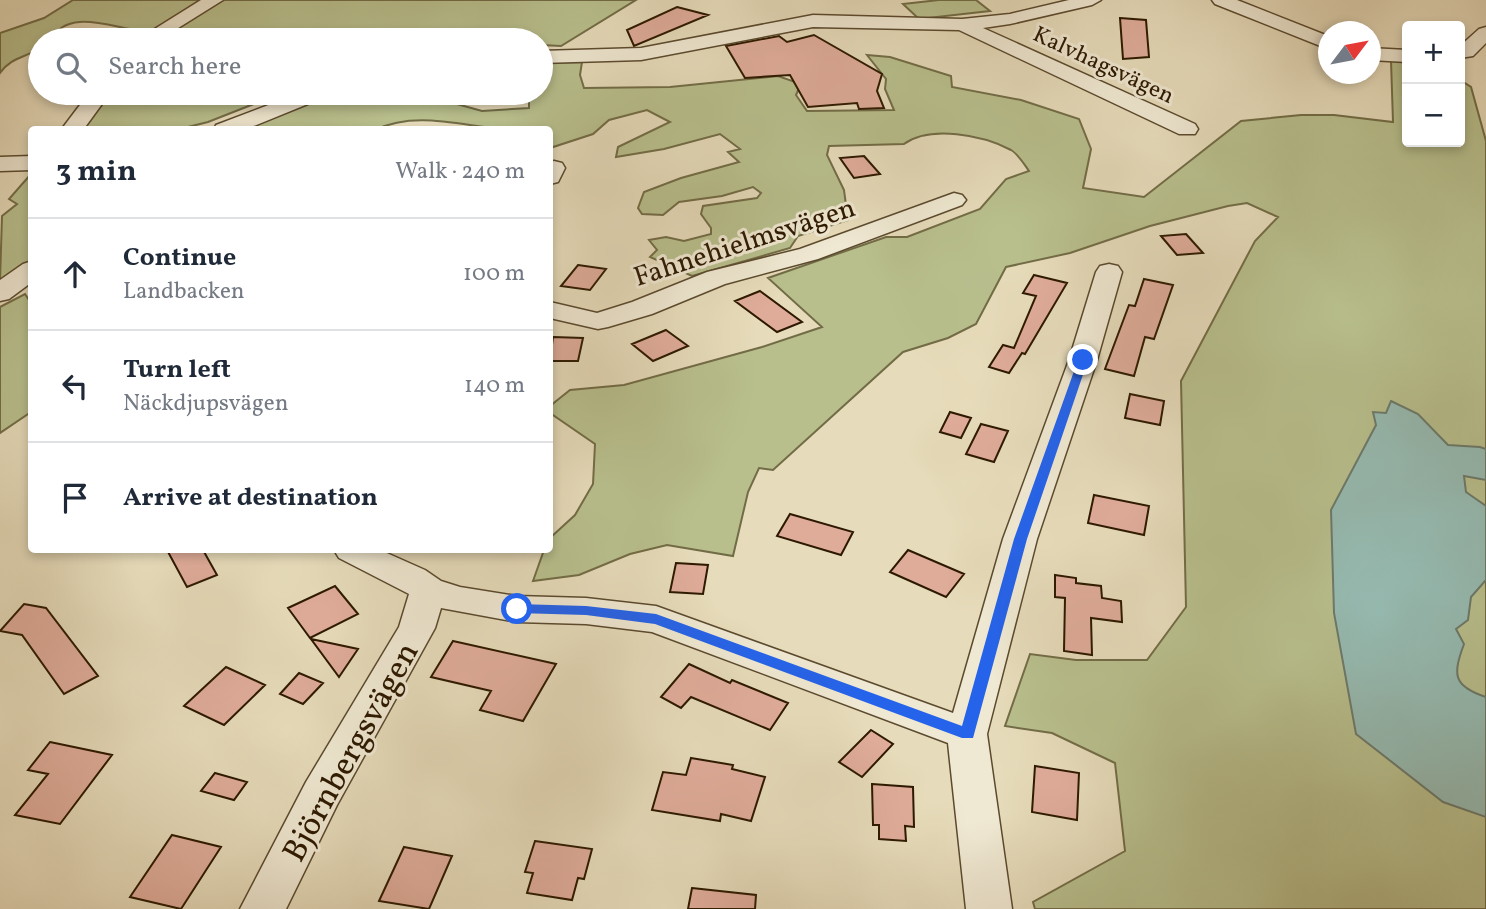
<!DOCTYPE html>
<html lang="en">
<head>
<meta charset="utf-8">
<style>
  :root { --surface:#fff; --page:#f2f2f3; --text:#1f2937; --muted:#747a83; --line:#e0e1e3 }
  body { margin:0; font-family:Vollkorn,serif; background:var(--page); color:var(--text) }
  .controls { position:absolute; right:21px; top:21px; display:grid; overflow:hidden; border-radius:7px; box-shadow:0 4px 10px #0003 }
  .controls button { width:63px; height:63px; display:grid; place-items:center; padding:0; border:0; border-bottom:2px solid var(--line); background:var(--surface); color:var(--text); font:35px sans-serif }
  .compass { position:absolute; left:1318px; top:21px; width:63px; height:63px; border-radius:50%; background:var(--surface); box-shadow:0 4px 10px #0003; rotate:58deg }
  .stop { position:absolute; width:21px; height:21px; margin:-16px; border:5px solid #2563eb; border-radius:50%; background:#fff }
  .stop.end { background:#2563eb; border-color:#fff; box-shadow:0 2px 7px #0008 }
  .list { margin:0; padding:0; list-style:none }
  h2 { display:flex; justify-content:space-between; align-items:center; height:91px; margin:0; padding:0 28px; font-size:30px }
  h2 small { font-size:23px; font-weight:400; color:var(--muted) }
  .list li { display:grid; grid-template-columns:46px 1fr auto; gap:21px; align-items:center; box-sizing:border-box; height:112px; padding:0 28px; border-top:2px solid var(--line) }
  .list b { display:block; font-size:26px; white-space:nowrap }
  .list p { margin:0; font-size:23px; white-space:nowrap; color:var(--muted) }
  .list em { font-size:23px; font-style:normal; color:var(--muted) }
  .icon { flex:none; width:38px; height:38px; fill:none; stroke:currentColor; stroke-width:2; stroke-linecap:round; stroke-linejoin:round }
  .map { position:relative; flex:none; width:1486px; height:909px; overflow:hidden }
  .search { position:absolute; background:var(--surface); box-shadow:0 4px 10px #0003; left:28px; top:28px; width:525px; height:77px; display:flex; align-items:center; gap:18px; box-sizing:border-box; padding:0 24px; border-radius:38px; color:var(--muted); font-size:26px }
  .panel { position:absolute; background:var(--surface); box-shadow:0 4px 10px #0003; left:28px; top:126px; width:525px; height:427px; border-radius:7px }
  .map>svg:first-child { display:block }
  .green { fill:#b8bf8d; stroke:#726c46; stroke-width:2 }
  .water { fill:#96bbb2; stroke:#6c7a6b; stroke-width:2 }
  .building { fill:#dfac9a; stroke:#2d1900; stroke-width:2 }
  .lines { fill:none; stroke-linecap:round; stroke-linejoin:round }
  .street-casing { stroke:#5b4a2e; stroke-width:3 }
  .street { fill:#efe8d2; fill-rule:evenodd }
  .route { fill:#2563eb }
  .labels { text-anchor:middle; stroke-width:6; stroke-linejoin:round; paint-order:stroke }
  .far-street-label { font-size:23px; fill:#2d1900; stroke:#efe8d2 }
  .street-label { font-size:28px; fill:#2d1900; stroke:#efe8d2 }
  .near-street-label { font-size:33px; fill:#2d1900; stroke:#efe8d2 }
</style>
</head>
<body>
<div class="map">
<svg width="1486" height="909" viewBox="0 0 1486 909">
  <rect width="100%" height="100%" fill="#e6dbba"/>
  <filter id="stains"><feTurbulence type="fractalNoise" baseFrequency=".00286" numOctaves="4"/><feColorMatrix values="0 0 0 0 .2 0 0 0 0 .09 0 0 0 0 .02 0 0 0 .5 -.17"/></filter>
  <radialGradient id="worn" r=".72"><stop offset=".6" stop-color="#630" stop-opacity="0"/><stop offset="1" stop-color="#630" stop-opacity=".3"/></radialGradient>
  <path class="green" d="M73,0h563l-75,46 -20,-1v-5h-409l-2,-11c-27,-5 -65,-18 -79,11h-11v8c-15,10 -29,9 -40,25v-40l44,-15z
    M939,0h37l14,11 -71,8 -16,-15z
    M867,55l23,2 61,19 1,11 69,13 58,19 12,30 -8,39 61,9 97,-76 60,-6h33l59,7 -2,-62 16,1v81h53v-62l11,7 15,54v768h-451l-2,-7 92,-51 -10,-88 -63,-30 -47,-7 25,-72 46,6h71l39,-53 -5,-226 74,-140 23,-24 -31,-14 -19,3 -78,20 -80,27 -64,14 -30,57 -28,14 -45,14 -130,118 -14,-2 -11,24 -15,64 -66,-11 -37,9 -51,21 -46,6 11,-31h6v-12l25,-23 18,-31 2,-40 -45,-31v-7l20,-16 54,-5 138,-38 60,-20 -54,-49 118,-41h21l73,-28 26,-30 23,-8c-5,-7 -11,-17 -18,-21 -28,-15 -81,-25 -107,-6l-75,2 -2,9 17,35 4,30 -50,16 -8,12 -98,28 -42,-19 7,-7 -8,-10 17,-3 18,4 27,-7v-6l-10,-14 2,-8 54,-8 4,-5 -8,-6 -31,9 -43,6 -16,13 -21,-1 -4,-6 6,-16 37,-14 58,-16 -11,-10 12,-3 -20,-15 -56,15 -48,8 2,-10 52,-25 -23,-12 -38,10 -16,14 -43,14v-18c-17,-1 -34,1 -50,-1 -41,-4 -86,-18 -125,1h-140l88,-37h119l-3,6 43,12 47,-3v-15h12v-30l41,-1 -2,13 4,13 86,-1 108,-11 23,8 -5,11 11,16 87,-1 -9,-21 1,-10z
    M103,93h179l-74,29 -28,7 -105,1z
    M31,174v86l-31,21 2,-65 15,-12 -8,-5z
    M25,294l6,9v109l-31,21v-126z"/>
  <path class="water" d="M1391,401l27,13 30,31 32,2 6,2v31l-22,-4 2,16 20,14v74l-15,17 -3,23 -12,9 8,15c-11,30 -12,42 22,53v120l-43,-15 -87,-68 -22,-121 -3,-103 45,-85 -3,-13 13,1z"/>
  <path class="building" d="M677,7l31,8 -74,31 -7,-16z
    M1120,18l26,2 3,37 -26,2z
    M814,35l68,39 -5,17 7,17 -25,1 -2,-6 -49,4 -18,-32 -45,3 -19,-32 53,-10 8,6z
    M864,156l16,18 -26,4 -14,-20z
    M1186,234l17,19 -26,2 -16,-19z
    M578,265l28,4 -16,21 -29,-4z
    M1034,275l33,8 -42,71 -3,-1 -13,20 -20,-6 14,-22 11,3 22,-52 -13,-3z
    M1144,279l29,6 -19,54 -9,-2 -11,39 -29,-7 24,-64 6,1z
    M760,291l42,31 -25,10 -42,-31z
    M666,330l22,16 -35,15 -21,-17z
    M553,337l30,1 -5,23h-28z
    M1130,394l34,7 -4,24 -35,-7z
    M950,412l21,6 -10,20 -21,-6z
    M981,424l27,7 -14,31 -28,-8z
    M1094,495l55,11 -5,29 -56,-12z
    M790,514l63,18 -12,23 -64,-19z
    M167,550h36l14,25 -30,12z
    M908,550l56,24 -18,23 -56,-25z
    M676,563l32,2 -5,29 -33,-2z
    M1055,575l21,3v5l25,3 1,12 19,3 1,21 -31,-4 1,37 -28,-4 1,-53 -10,-1z
    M335,586l23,28 -48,24 -22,-30z
    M24,604l22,4 52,68 -34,18 -42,-59 -22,-4z
    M311,639l47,10 -19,28z
    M453,641l103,23 -33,57 -43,-11 11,-19 -60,-14z
    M689,664l41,19 2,-3 56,23 -18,27 -79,-33 -10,11 -20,-11z
    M226,667l39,18 -41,40 -40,-19z
    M299,673l24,10 -20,21 -23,-10z
    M871,730l22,14 -31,33 -23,-15z
    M50,742l62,13 -52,69 -45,-9 33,-41 -20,-4z
    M691,758l42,7 -1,4 33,8 -14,44 -30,-7 -1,7 -68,-11 11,-38 23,3z
    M1035,766l44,7 -2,47 -45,-8z
    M215,773l32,9 -13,18 -33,-9z
    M872,784l41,3 1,40 -9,-1 1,15 -27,-2v-14h-6z
    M172,835l49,12 -40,62 -51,-12z
    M535,841l57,8 -8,30 -6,-1 -6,22 -45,-7 6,-20 -8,-1z
    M404,847l48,9 -23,53 -50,-8z
    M692,888l64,7 -1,14h-67z"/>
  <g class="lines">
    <defs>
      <path id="street" d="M201,0h22l-64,40h-22z
        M1069,0h32l-9,5 -82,19 -27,4 212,96 3,5 -3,5h-16l-220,-104 -146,-3 -172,33 -100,3v-12l100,-3 172,-33 149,4 48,-5z
        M1212,0h25l91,36v13l-113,-45z
        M1486,27v16l-13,13 -13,2v-12l19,-17z
        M1370,48l37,2v12l-37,-2z
        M89,93h21l-27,37h-22z
        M300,93h28l-3,4 -81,33h-30l2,-5z
        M32,156v14l-32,1v-14z
        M554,161l8,2 3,5 -7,14 -8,2v-22z
        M954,193l8,2 4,5 -4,5 -144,54 -93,25 -73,30 -44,13 -10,2 -48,-11v-16l47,11 35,-11 75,-30 93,-23z
        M32,261v21l-23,17 -9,2v-21l23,-16z
        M1109,264l9,2 4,6 -25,88 -60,179 -50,195 25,175h-46l-18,-166 -296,-111 -66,-8 -69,-2 -76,-14 -6,20 -98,177 -51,104h-46l66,-127 93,-155 10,-33 -70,-36 -5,-8h46l45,20 16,11 19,6 57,9 69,2 70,8 297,107 50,-174 66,-179 27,-88 4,-6z"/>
    </defs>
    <use href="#street" class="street-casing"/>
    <use href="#street" class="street"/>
  </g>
  <path class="route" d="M1083,357l5,3 -61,179 -54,199h-11l-307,-114 -69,-9 -69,-2 -6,-4 6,-5 69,2 70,8 306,112 52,-187 64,-179z"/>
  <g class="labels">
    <g class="far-street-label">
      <text transform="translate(1104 64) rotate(25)" y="8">Kalvhagsvägen</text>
    </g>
    <g class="street-label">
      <text transform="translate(744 241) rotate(-18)" y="10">Fahnehielmsvägen</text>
    </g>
    <g class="near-street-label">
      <text transform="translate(349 751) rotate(-61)" y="12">Björnbergsvägen</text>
    </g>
  </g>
  <rect width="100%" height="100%" filter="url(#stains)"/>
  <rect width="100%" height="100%" fill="url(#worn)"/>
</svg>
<div class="controls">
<button>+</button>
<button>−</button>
</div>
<svg class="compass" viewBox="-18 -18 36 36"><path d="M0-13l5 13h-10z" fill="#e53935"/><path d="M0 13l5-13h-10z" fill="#747a83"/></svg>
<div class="stop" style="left:517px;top:609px"></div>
<div class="stop end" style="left:1083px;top:360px"></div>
<div class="search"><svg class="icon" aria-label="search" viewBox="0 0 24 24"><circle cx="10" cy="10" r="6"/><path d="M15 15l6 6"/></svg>Search here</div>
<section class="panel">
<h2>3 min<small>Walk · 240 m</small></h2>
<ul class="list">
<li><svg class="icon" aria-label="ahead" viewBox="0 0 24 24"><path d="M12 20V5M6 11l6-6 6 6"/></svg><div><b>Continue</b><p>Landbacken</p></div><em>100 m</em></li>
<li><svg class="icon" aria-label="left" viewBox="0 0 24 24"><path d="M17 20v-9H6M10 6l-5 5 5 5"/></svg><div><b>Turn left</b><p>Näckdjupsvägen</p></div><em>140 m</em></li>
<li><svg class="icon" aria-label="arrive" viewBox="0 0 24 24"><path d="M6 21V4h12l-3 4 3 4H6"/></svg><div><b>Arrive at destination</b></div></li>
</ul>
</section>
</div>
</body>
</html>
